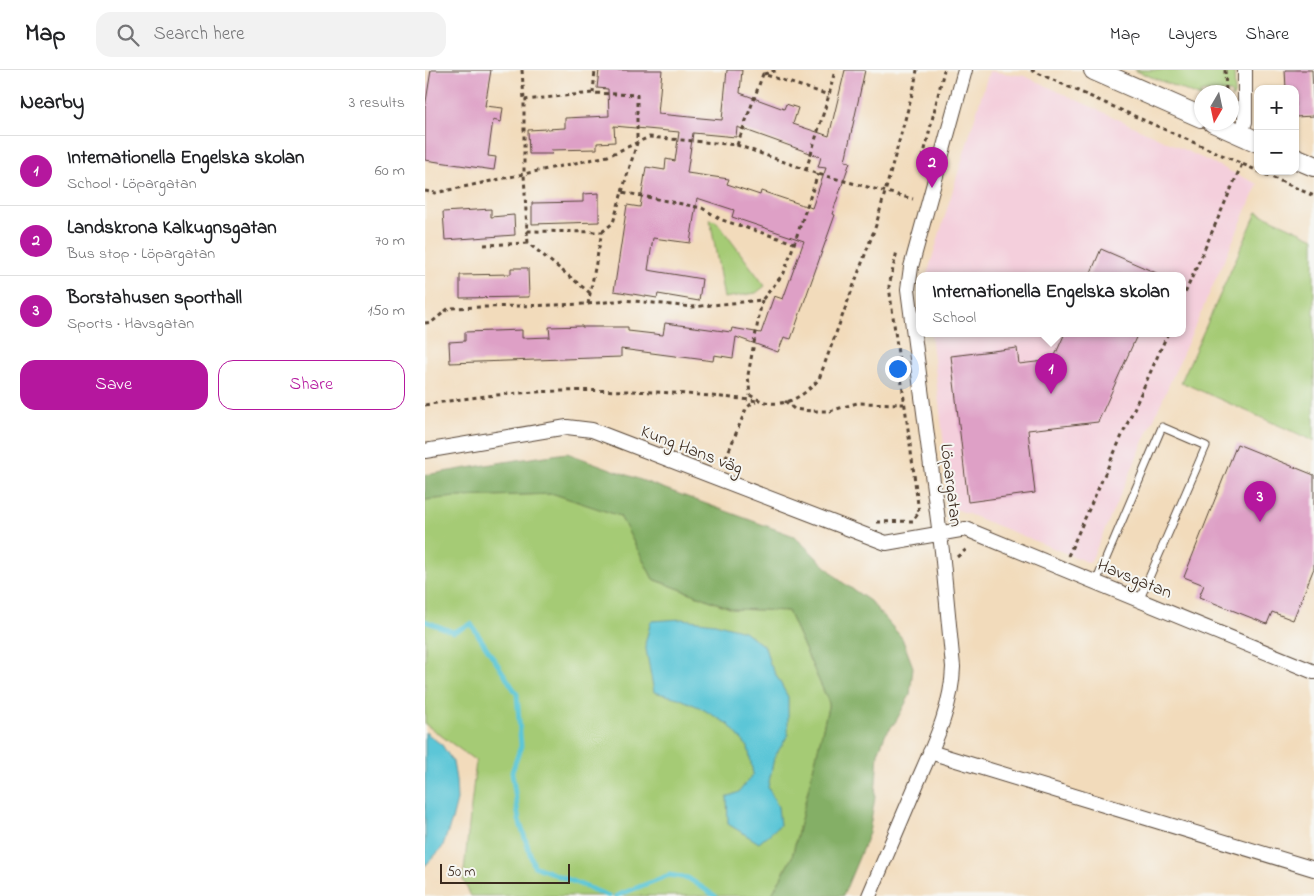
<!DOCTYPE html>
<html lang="en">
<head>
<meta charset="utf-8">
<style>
  :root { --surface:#fff; --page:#f2f2f2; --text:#202124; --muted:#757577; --line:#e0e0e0; --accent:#b5179e }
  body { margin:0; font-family:"Indie Flower",sans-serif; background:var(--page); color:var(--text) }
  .controls { position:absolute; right:15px; top:15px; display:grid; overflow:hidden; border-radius:10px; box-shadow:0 1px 4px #0004 }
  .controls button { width:45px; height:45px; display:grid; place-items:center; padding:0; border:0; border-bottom:1px solid var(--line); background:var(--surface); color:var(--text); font:25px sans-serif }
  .compass { position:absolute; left:769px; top:15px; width:45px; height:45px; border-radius:50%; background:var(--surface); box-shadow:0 1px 4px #0004; rotate:189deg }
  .scale { position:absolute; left:15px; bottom:12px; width:130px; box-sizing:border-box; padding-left:5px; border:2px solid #3b2a1e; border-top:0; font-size:14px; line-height:18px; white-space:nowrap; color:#3b2a1e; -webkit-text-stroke:4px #f6f6f2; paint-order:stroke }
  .you { position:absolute; left:472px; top:298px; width:18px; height:18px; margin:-12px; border:4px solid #fff; border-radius:50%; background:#1a73e8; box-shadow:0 0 0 8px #1a73e833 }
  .badge { display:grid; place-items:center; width:32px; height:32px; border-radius:50%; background:var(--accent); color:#fff; font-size:16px; font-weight:700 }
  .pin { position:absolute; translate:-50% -41px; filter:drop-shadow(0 1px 2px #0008) }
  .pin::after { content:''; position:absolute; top:26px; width:18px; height:15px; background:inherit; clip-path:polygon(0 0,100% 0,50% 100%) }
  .popup { position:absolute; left:491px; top:202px; width:270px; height:65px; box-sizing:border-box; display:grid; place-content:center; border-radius:10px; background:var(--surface); filter:drop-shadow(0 1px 4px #0005); font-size:16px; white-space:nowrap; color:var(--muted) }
  .popup b { font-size:19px; color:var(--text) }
  .popup::after { content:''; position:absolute; left:50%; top:100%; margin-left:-10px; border:10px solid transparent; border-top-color:var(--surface) }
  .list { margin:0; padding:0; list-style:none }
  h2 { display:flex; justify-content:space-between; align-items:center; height:65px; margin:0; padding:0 20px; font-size:21px }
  h2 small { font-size:16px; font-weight:400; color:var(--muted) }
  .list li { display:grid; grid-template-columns:32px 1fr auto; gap:15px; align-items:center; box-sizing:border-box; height:70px; padding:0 20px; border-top:1px solid var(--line) }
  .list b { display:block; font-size:19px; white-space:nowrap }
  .list p { margin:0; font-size:16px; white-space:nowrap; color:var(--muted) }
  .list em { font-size:16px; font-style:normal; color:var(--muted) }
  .actions { display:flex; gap:10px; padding:15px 20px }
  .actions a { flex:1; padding:11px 0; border:1px solid var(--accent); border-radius:15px; text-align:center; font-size:18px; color:var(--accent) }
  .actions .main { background:var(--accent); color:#fff }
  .icon { flex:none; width:28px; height:28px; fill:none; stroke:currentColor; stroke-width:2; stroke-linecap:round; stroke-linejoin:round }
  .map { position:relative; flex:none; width:889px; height:826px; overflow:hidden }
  header { display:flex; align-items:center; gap:30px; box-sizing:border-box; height:70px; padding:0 25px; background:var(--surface); border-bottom:1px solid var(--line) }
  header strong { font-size:24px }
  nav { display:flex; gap:28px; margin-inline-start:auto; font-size:18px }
  .search { width:350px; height:45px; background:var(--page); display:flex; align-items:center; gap:12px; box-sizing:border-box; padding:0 18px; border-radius:15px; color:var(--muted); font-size:19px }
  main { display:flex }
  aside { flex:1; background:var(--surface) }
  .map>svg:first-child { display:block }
  .built { fill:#f4cfdc }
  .green { fill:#a5cb75; stroke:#707a4a }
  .forest { fill:#84af66; stroke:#606c42 }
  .water { fill:#5cc6d7; stroke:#4c787a }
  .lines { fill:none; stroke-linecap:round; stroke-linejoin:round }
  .stream { stroke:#5cc6d7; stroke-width:5 }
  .building { fill:#dea0c6; fill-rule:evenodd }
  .lane-casing { stroke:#564536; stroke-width:9 }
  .street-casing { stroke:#564536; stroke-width:16 }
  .secondary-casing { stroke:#564536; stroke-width:22 }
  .path { stroke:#564536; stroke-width:3; stroke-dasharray:4 4; stroke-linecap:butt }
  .lane { stroke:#fff; stroke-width:7 }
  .street { stroke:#fff; stroke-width:14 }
  .secondary { stroke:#fff; stroke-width:20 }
  .labels { text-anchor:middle; stroke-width:4; stroke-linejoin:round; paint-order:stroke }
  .street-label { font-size:18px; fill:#3b2a1e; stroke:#f6f6f2 }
</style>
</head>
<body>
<header>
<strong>Map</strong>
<div class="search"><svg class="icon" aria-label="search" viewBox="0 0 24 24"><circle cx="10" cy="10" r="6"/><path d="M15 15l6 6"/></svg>Search here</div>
<nav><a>Map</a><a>Layers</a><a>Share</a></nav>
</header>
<main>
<aside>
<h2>Nearby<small>3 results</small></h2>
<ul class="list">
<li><span class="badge">1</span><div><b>Internationella Engelska skolan</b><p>School · Löpargatan</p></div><em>60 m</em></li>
<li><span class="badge">2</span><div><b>Landskrona Kalkugnsgatan</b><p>Bus stop · Löpargatan</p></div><em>70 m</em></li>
<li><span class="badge">3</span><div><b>Borstahusen sporthall</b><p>Sports · Havsgatan</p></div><em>150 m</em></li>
</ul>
<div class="actions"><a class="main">Save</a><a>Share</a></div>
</aside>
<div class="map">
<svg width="889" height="826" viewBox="0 0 889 826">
  <rect width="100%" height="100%" fill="#f6f6f2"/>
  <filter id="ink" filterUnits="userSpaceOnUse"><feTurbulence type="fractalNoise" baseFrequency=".02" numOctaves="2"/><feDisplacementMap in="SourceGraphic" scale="10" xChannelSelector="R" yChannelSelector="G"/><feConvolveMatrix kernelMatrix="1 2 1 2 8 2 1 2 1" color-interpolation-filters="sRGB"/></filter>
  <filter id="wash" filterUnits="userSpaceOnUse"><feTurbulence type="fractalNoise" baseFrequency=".0096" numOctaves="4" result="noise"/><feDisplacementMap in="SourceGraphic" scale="20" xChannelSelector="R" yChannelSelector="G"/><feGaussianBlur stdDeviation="1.12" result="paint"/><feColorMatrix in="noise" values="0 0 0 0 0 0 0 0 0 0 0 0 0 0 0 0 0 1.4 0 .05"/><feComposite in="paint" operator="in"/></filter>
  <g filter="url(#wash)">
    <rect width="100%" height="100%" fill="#f2dbbb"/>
    <path class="built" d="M564,1l36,5 233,108 -168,379 -139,-56 -20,-174h251v-58h-255z"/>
    <path class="green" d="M709,0h100l1,23 -3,5 -1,-6h-30v5z
      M832,142l57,26v203l-133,-59z
      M285,149l7,3 48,64 -9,7 -32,5z
      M129,424l66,22 33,63 79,30 56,2 41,92 -37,154 -21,39h-300l-8,-16 13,-119 -51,-37v-224l31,-3z"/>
    <path class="forest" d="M142,383l227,83 48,46 28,19 32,37 11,29 -3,28 -14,26 -11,14 -7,18 -3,44 -6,36 -26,63h-72l21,-39 37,-154 -41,-92 -55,-2 -80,-30 -33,-63 -66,-22 -98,3 -31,3v-25l85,-14z"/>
    <path class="water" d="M257,549l33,4 29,8 21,16 5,17 18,33v38l-14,23 -6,29 10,20 2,18 -21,18 -31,-19 -1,-27 12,-5 14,-18 -5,-27 -20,-23 -29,-17 -21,-9 -24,-6 -9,-48 6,-23z
      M0,662l17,13 11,17 3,18 1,20 -5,20 -10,28 -17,18z"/>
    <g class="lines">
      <path class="stream" d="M0,551l28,11 18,-8 46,70 4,52 -9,26 7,48 15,46 75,30
        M191,826l53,-21 19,3 27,18"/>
    </g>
    <g id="blocks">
      <path class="building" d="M6,0h60l-6,36 18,2 -2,14 -8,-2 -5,36 8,1 -2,13 -69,-10v-52z
        M174,0h63l-4,44 64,6 5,-50h15l-2,23 44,16 2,-5 12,4 -5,16 36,12 16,-66h20l-20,91 5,1 -18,52 3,1 -44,124 -7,-2 -6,15 -42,-15 -3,21 -19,-3 -1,6 -92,-12v8l-171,6 -1,-21 16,-1v-9l57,-2v8l28,-1 -1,-10 33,-1v1h46v4l35,4 2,-12 66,9 1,-4 29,5 13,-37 9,3 21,-58 -72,-24 2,-7 -37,-12 -7,45 -37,-5 -5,32 54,9 -3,22 -41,-7 -1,4 -43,-7 13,-86 13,2 6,-40 19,3 1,-11 9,2 4,-29 -65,-6 1,16 -18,1v6l-46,1 1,4h-23l-1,-24 37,-2v-10l44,-2 -1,-27 -11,-1zM312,57l84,30 -3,10 8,1 -14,40 -51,-17 -1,4 -33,-11 2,-5 -42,-6 6,-40 43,4z
        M860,0h27l2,46 -19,1v-28h-9z
        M174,123v29l-67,2v-21l51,-1v-8z
        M66,139v8l23,-2 1,20 -70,5 -2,-28z
        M676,179l60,26h-71z
        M86,198h17l1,29 -69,1v-23l51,-1z
        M640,263h73l-40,89 -70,8 7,63 -67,9 -17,-146 66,-8 2,16 34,-4z
        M812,374l77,31v93l-21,52 -21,-8 -5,12 -68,-27 5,-12 -20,-8z"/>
    </g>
  </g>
  <g filter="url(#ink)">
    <use href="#blocks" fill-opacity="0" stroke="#564536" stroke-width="1"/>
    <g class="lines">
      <defs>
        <path id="lane" d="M671,512l66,-155 44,19 -67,155"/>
        <path id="street" d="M815,64l5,-12v-52
          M0,381l142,-24 25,3 294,113 80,-14 348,143
          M505,682l384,117
          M444,826c16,-38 32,-75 48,-113 16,-37 35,-75 36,-116l-11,-116 -34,-262 3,-22 54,-197"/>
        <path id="secondary" d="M669,0l107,47
          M788,52l45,20
          M870,88l19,8"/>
      </defs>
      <use href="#lane" class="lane-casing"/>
      <use href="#street" class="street-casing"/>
      <use href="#secondary" class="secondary-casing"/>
      <path class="path" d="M97,0l2,30
        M606,0l227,101
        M800,0l1,22
        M339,4l13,-4
        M168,23l2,-23
        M312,75l26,-71 66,21
        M498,88l21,-88
        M381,100l23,-75 6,-25
        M833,101l56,25
        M0,121l10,2 173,-37 41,-19 88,8 81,29 95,25
        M102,161l1,12 62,50
        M177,162l11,-9 9,-31 80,16 20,12 72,23
        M59,175l44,-2
        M337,230l-14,75 2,20c26,17 50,6 69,-16l57,-154 38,-138 3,-17
        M757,230l60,-136
        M163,234l36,-4 68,7 70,-7 22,-27 34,-99
        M0,253l7,-1 17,-14 139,-4 14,-72 -75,-1 -3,-57v-74l69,-7 44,2v48l-15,49
        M360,331l9,8 17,2h19l27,-8 47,1
        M0,335c17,-3 35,-6 53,-8 93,-11 188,-7 281,4
        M298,395l23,-56 6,-6 4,-1
        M452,452l36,-1 6,-9 -30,-226 8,-35
        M643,486l100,-223
        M532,487l12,-10"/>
      <use href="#lane" class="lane"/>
      <use href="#street" class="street"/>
      <use href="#secondary" class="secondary"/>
    </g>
  </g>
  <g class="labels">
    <g class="street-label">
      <text transform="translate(267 379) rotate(21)" y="6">Kung Hans väg</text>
      <text transform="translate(527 415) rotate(83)" y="6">Löpargatan</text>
      <text transform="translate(710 508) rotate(22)" y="6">Havsgatan</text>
    </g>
  </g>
</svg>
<div class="controls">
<button>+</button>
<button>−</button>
</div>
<svg class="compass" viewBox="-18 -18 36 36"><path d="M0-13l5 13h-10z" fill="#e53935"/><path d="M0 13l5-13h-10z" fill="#757577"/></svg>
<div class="scale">50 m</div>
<div class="you"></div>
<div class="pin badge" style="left:626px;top:324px">1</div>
<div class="popup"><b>Internationella Engelska skolan</b>School</div>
<div class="pin badge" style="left:507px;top:118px">2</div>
<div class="pin badge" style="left:835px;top:452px">3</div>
</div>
</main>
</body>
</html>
